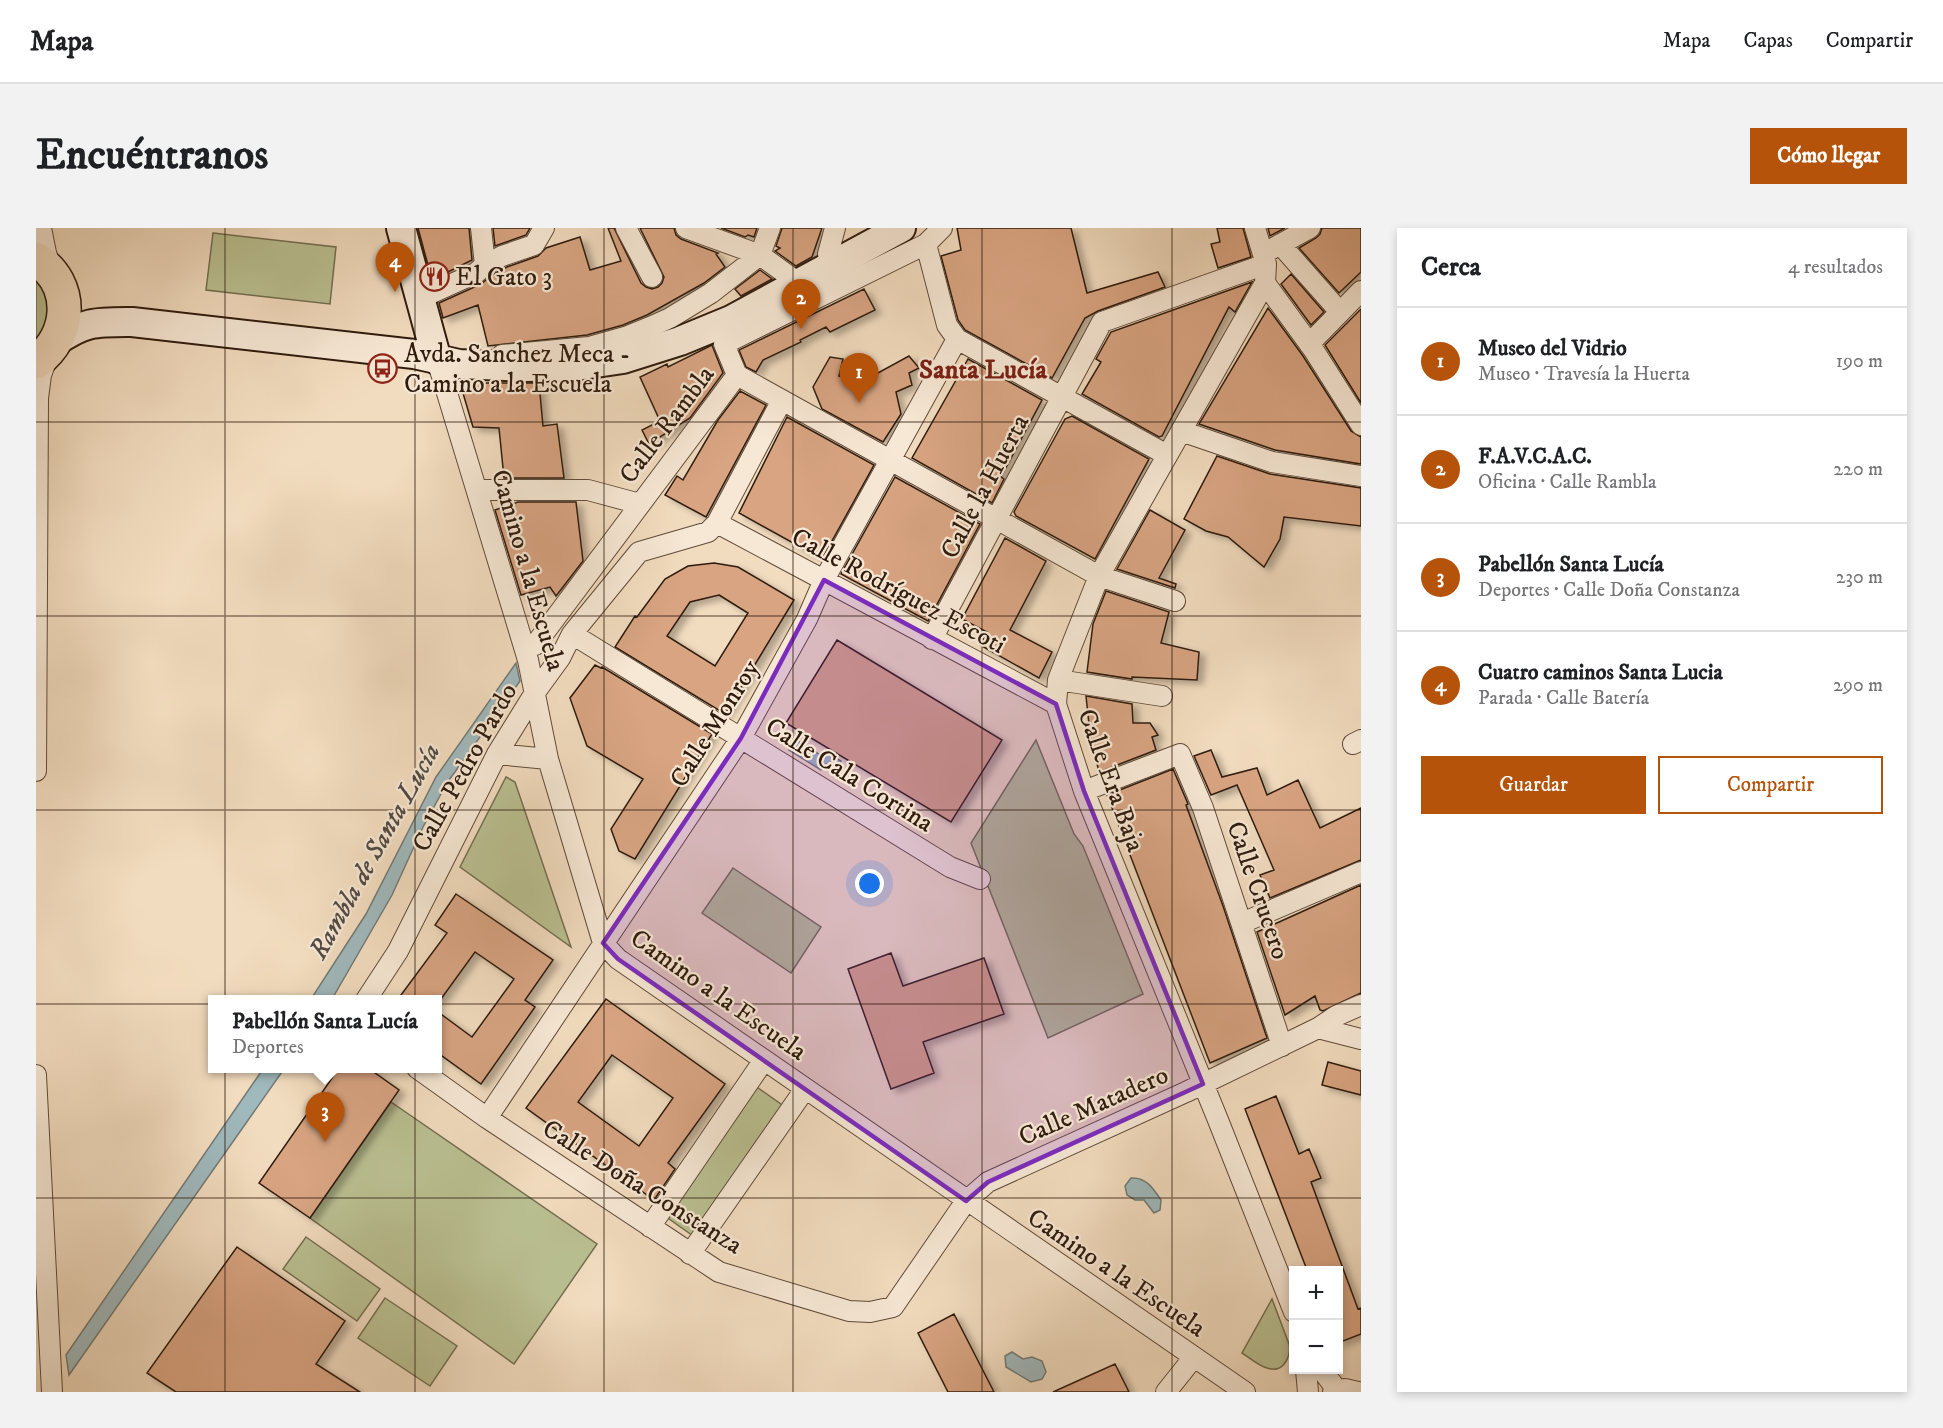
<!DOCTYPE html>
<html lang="es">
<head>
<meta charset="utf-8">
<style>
  :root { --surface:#fff; --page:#f2f2f2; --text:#202124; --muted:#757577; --line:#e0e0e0; --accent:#b45309 }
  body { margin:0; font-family:"IM FELL DW Pica",serif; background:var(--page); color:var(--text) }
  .controls { position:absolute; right:18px; bottom:18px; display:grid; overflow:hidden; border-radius:0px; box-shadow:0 3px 9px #0003 }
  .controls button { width:54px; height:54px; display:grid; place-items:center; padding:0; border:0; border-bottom:2px solid var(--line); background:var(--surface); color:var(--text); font:30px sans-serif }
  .you { position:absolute; left:834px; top:656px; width:21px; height:21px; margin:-15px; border:4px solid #fff; border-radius:50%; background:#1a73e8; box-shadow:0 0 0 9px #1a73e833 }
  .badge { display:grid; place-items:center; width:39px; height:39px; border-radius:50%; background:var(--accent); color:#fff; font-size:20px; font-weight:700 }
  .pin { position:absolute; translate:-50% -50px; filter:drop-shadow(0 2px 3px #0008) }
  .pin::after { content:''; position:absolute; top:32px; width:21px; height:18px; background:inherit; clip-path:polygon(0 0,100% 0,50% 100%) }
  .popup { position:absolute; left:172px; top:767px; width:234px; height:78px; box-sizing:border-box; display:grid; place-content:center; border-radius:0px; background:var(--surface); filter:drop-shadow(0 2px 4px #0005); font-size:20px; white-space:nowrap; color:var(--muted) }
  .popup b { font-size:22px; color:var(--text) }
  .popup::after { content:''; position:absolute; left:50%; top:100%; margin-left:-12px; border:12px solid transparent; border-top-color:var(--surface) }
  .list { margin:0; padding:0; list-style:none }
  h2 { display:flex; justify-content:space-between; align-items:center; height:78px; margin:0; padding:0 24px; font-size:26px }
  h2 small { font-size:20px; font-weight:400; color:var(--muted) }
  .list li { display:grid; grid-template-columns:39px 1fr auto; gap:18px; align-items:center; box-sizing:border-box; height:108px; padding:0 24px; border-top:2px solid var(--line) }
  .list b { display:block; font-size:22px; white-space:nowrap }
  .list p { margin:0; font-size:20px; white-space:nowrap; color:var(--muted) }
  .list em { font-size:20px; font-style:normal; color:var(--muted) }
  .actions { display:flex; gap:12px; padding:18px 24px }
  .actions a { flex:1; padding:14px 0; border:2px solid var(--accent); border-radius:0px; text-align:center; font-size:21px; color:var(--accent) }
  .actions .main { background:var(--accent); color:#fff }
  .map { position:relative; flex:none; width:1325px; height:1164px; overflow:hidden; border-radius:0px }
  header { display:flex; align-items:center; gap:36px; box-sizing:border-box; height:84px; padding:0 30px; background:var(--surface); border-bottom:2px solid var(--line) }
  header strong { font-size:28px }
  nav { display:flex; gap:33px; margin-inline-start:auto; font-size:21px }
  .intro { display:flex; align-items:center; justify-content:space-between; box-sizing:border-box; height:144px; padding:0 36px }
  h1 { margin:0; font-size:42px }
  .button { padding:15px 27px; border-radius:0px; background:var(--accent); color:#fff; font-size:21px; font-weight:700 }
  main { display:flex; gap:36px; padding:0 36px }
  aside { flex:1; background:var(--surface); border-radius:0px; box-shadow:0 3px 9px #0003 }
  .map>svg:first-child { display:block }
  .green { fill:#bac092; stroke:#746e50; stroke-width:1.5 }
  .water { fill:#a0b9bd; stroke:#737a77; stroke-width:1.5 }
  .building { fill:#d8a482; stroke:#2f1b0e; stroke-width:1.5; fill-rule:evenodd; filter:url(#shadow) }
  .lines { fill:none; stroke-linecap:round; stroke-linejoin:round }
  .street-casing { stroke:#604b3a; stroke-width:22 }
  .secondary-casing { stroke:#2f1b0e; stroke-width:32 }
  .highway-casing { stroke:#2f1b0e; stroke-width:36 }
  .street { stroke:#f7e8d5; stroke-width:20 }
  .secondary { stroke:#f7e8d5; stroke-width:28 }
  .highway { stroke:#f2dcbf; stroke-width:33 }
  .marked { fill:#7b2cbf; fill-opacity:0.2; stroke:#7b2cbf; stroke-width:4.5; stroke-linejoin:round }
  .grid { fill:none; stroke:#2f1b0e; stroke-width:1.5; stroke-opacity:0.55 }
  .labels { text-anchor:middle; stroke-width:4.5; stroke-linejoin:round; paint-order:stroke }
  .poi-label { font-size:26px; fill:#2f1b0e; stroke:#f7e8d5; text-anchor:start }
  .street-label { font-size:26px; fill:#2f1b0e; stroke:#f7e8d5 }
  .neighbourhood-label { font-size:27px; font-weight:bold; fill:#7a1f14; stroke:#f7e8d5 }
  .water-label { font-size:27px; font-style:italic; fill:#514a43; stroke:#f7e8d5 }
</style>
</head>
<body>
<header>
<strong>Mapa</strong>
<nav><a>Mapa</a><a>Capas</a><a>Compartir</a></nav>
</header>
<div class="intro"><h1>Encuéntranos</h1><a class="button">Cómo llegar</a></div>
<main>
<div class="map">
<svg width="1325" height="1164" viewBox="0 0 1325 1164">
  <defs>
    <filter id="shadow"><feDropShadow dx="6" dy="4" stdDeviation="3" flood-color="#0004"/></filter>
  </defs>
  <rect width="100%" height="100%" fill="#f2dcbf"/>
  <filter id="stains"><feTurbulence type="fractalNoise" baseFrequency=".00333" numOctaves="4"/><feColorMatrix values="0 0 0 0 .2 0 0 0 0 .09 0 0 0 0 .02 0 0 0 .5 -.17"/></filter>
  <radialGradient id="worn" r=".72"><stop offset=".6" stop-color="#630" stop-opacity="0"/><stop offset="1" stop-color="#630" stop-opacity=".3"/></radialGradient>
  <path class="green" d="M177,5l123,14 -6,57 -124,-14z
    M0,47l16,35 -16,35z
    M1000,512l38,94 9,12 60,148 -95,44 -77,-195z
    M470,549l9,5 56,165 -111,-80z
    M697,640l88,59 -30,46 -89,-60z
    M718,857l31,22 -89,131 -31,-22z
    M355,874l206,142 -83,120 -204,-146z
    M270,1009l74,52 -23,32 -74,-52z
    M349,1070l72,48 -27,40 -72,-48z
    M1236,1071l17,45c2,12 -5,30 -22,24 -8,-2 -17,-10 -25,-15z"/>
  <path class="water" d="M480,435l4,18 -73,102 -24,44 -31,68 -60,104h-21l55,-85 70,-137z
    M760,512l29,18 3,-5 13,8 -5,9 -10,-6 -5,6 -32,-20z
    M227,841h21l-215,306 -3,-20z
    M1095,950c15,-1 22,10 30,22l-1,10 -6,3 -10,-13h-9l-8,-5 -2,-9z
    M976,1124l11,7 9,-2 10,4 4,11 -4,7 -11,3 -25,-15 -1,-11z"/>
  <path class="building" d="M382,0h51l3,32 -40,20z
    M457,0h37l-4,7 -31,11z
    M572,0h6l27,55 5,4 6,2 6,-2 4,-4 2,-6 -24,-49h34l2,7 5,4 37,14 -2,1 9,13 -21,16 -57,32 -24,10 -36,10 -99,11 -10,-41 -35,13 -4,-15 42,-19 11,-9 15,-8 31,-11 8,-8 34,-11 10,33 31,-9z
    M685,0h36l-3,9 -6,-2 -3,2z
    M746,0h40l-10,29 -16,9 -21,-15 5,-3 -4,-2z
    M921,0h114l16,65 71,-21 7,15 -67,24 -13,7 -33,60 -87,-48 -7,-10 -17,-64 20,-6z
    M1181,0h26l8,29 -33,11 -7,-24 9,-2z
    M1232,0h17l-15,8z
    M1286,0h39v44l-22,21 -40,-45 17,-10 4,-4z
    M724,42l12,9 -31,17 -6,-7z
    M1255,46l33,38 -13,13 -30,-41z
    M1216,54l-17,30 -6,-5 -67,129 -3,1 -77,-43 19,-32 -5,-3 15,-27z
    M828,61l11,21 -45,22 -4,-5 -26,13 1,2 -38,18 -7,12 -10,-5 -7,-17z
    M1232,80l35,48 48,75 10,6v27l-86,-14 -76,-26z
    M1325,81v94l-36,-58z
    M676,117l11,28 -33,45 -41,26 -7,-14 18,-9 -20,-44 27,-13 1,3z
    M873,128l10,12 -10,5 3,12 -16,7 5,22 -18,28 -61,-33 -9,-22 17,-30 13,2 -4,17 28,3z
    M932,131l74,41 -41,77 3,2 -12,24 -80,-45z
    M424,155h79l4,43 14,-2 7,54h-60l-5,-50 -26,-1z
    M704,163l26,14 -60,112 -41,-22 12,-19 6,4 35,-60z
    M1036,188l77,43 -54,100 -79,-43 -2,-4 51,-93z
    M751,189l87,48 -52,94 -83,-46z
    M1181,228l53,18 91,14v38l-77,-9 -4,22 -16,28 -36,-30 -22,-6 -22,-12z
    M859,249l85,47 -52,97 -87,-47z
    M482,274h58l7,59 -27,35 -6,-9 -29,8 -26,-85z
    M1114,282l35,20 -26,48 17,6 -1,4 -58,-19z
    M969,310l41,23 -36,69 42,22 -13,26 -59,-33 7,-13 -25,-13z
    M678,335l24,4 56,33 -69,114 -110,-67 20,-31 2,1 28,-38 23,-13zM683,367l29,18 -33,53 -48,-30 23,-34z
    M1070,363l63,21 -8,31 38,9 -2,28 -65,-3v2l-45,-7 6,-48z
    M801,412l165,100 -51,82 -165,-99z
    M559,437l6,3 1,-1 110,67 -77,125 -16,-8 -8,-22 32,-50 -56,-33 -17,-48z
    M1050,468l46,8 1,19h17l8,12 -6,2 4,13 -57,22 -9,-38z
    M1175,522l11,27 35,-9 10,27 31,-15 22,48 41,-20v52l-91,38 -10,-23 14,-5 -37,-85 -26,10 -17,-39z
    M1137,541l15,35 -2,1 37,101 44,132 -57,25 -103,-268z
    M1325,657v108l-38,18 -3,-1 -5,-14 -30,19 -28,-83z
    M420,666l97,66 -28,40 10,7 -54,77 -43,-31v-41l34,25 42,-58 -39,-27 -34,47h-43l49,-66 -12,-8z
    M855,725l12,33 81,-28 20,56 -81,28 11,31 -43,16 -43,-120z
    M570,771l119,85 -57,79 7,6 -21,31 -128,-92zM576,827l61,43 -34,48 -61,-44z
    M1292,834l33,9v24l-39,-10z
    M303,840h29l31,22 -89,128 -51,-35z
    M1240,868l23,58 10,-5 12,29 -10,4 47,127 3,-1v26l-23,9v-73h-31l-62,-161z
    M201,1019l108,74 -29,43 44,28h-184l-29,-19z
    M918,1086l40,78h-46l-30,-59z
    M1079,1136l14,28h-76z"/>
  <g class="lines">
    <defs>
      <path id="street" d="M5,0l5,25 6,17
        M445,0l4,37
        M590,0l26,49
        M650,0l74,27 40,29
        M1219,0l11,36 -1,19 -166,293 -41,104 -2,24 28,87 134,329 76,192
        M890,16l21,81 10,14 210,116
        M1244,16l60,68
        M1232,23l42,-23
        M795,36l-3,-10 7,-26
        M1229,55l48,66 48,76
        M385,70l55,-25 9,-8 17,-9 32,-11 10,-17
        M1273,116l52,-53
        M466,127l87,-8 39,-11 22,-9 20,-9 41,-25 49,-38 10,-27
        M401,132l91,300 20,99 55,184 15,16 627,433
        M701,147l362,201 76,25
        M701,147l-13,-31 196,-97 6,-3 16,-16
        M1145,203l91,31 89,14
        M441,262h111l52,14
        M681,295l339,181
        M536,406l378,233 30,12
        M896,411l170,-317 164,-58
        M499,417l202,-270
        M1022,452l104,16
        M1317,516l8,-4
        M461,526l51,5
        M0,543l2,-373 3,-23 8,-22
        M1048,563l96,-37 23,54 79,238
        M1206,695l119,-51
        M330,772l32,-49 99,-197 39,-63 24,-33 12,-24 67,-82 69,-20 9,-9 65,-123
        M1282,800l43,11
        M381,840l70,50 232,154 130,39 21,1 23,-5 73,-106 22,-19 198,-90 132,-64 18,-12 25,-11
        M0,847l16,317
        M451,890l254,-380 66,-119 17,-39 133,-241
        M614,999l114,-167
        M654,1026l115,-165
        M1270,1142l2,22
        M1286,1142l15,20
        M1130,1164l28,-35
        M1297,1164l12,-3 13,3"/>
      <path id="secondary" d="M365,0l36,132
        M19,114c30,-21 41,-20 77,-20l282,32 45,10 66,3 51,-1 47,-7 57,-18 51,-21 170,-92"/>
      <path id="highway" d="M0,31c39,25 36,77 0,103"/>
    </defs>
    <use href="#street" class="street-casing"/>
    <use href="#secondary" class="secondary-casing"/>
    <use href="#highway" class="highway-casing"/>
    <use href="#street" class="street"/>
    <use href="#secondary" class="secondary"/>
    <use href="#highway" class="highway"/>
  </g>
  <path class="marked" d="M788,352l232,124 28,87 119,293 -215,98 -22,19 -348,-242 -15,-16 138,-205z"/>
  <path class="grid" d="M189,0v1164M379,0v1164M568,0v1164M757,0v1164M946,0v1164M1136,0v1164M0,194h1325M0,388h1325M0,582h1325M0,776h1325M0,970h1325"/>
  <defs>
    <symbol id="restaurant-ring" viewBox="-11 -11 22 22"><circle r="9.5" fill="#f7e8d5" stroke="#8f2418" stroke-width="1.5"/><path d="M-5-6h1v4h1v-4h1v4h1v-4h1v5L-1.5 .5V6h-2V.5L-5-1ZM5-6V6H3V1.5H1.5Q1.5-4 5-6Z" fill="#8f2418"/></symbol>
    <symbol id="bus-ring" viewBox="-11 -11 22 22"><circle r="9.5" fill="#f7e8d5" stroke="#8f2418" stroke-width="1.5"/><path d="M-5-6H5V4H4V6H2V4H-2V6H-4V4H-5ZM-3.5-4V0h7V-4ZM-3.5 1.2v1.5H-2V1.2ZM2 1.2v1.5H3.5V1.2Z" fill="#8f2418"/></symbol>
  </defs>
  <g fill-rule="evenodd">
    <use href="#restaurant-ring" x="382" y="32" width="33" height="33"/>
    <use href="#bus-ring" x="330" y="124" width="33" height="33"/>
  </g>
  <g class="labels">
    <g class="poi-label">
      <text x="419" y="57">El Gato 3</text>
      <text x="368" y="134">Avda. Sanchez Meca -<tspan x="368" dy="30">Camino a la Escuela</tspan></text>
    </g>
    <g class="street-label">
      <text transform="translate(630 196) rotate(-53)" y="9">Calle Rambla</text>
      <text transform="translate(948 258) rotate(-62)" y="9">Calle la Huerta</text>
      <text transform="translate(493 342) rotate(74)" y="9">Camino a la Escuela</text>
      <text transform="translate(863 362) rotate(28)" y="9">Calle Rodríguez Escoti</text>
      <text transform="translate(678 495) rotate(-58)" y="9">Calle Monroy</text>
      <text transform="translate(428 539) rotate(-61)" y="9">Calle Pedro Pardo</text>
      <text transform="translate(814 546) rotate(32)" y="9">Calle Cala Cortina</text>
      <text transform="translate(1076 552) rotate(70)" y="9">Calle Era Baja</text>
      <text transform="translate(1223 662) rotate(71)" y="9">Calle Crucero</text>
      <text transform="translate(683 766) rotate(35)" y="9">Camino a la Escuela</text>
      <text transform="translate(1057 877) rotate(-24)" y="9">Calle Matadero</text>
      <text transform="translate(607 958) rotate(32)" y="9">Calle Doña Constanza</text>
      <text transform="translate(1081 1044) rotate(34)" y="9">Camino a la Escuela</text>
    </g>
    <g class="neighbourhood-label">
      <text x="947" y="150">Santa Lucía</text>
    </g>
    <g class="water-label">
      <text transform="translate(338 623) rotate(-61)" y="9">Rambla de Santa Lucía</text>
    </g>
  </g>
  <rect width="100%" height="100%" filter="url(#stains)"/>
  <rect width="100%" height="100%" fill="url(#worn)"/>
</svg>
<div class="controls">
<button>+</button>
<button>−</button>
</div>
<div class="you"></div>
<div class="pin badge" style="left:823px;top:175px">1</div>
<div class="pin badge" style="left:765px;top:101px">2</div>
<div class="pin badge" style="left:289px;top:914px">3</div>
<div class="popup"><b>Pabellón Santa Lucía</b>Deportes</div>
<div class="pin badge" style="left:359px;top:64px">4</div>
</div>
<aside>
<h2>Cerca<small>4 resultados</small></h2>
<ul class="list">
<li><span class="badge">1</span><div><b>Museo del Vidrio</b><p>Museo · Travesía la Huerta</p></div><em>190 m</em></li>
<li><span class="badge">2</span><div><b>F.A.V.C.A.C.</b><p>Oficina · Calle Rambla</p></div><em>220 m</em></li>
<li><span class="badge">3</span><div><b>Pabellón Santa Lucía</b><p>Deportes · Calle Doña Constanza</p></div><em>230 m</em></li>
<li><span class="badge">4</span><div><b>Cuatro caminos Santa Lucia</b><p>Parada · Calle Batería</p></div><em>290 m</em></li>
</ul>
<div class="actions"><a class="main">Guardar</a><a>Compartir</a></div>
</aside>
</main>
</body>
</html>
